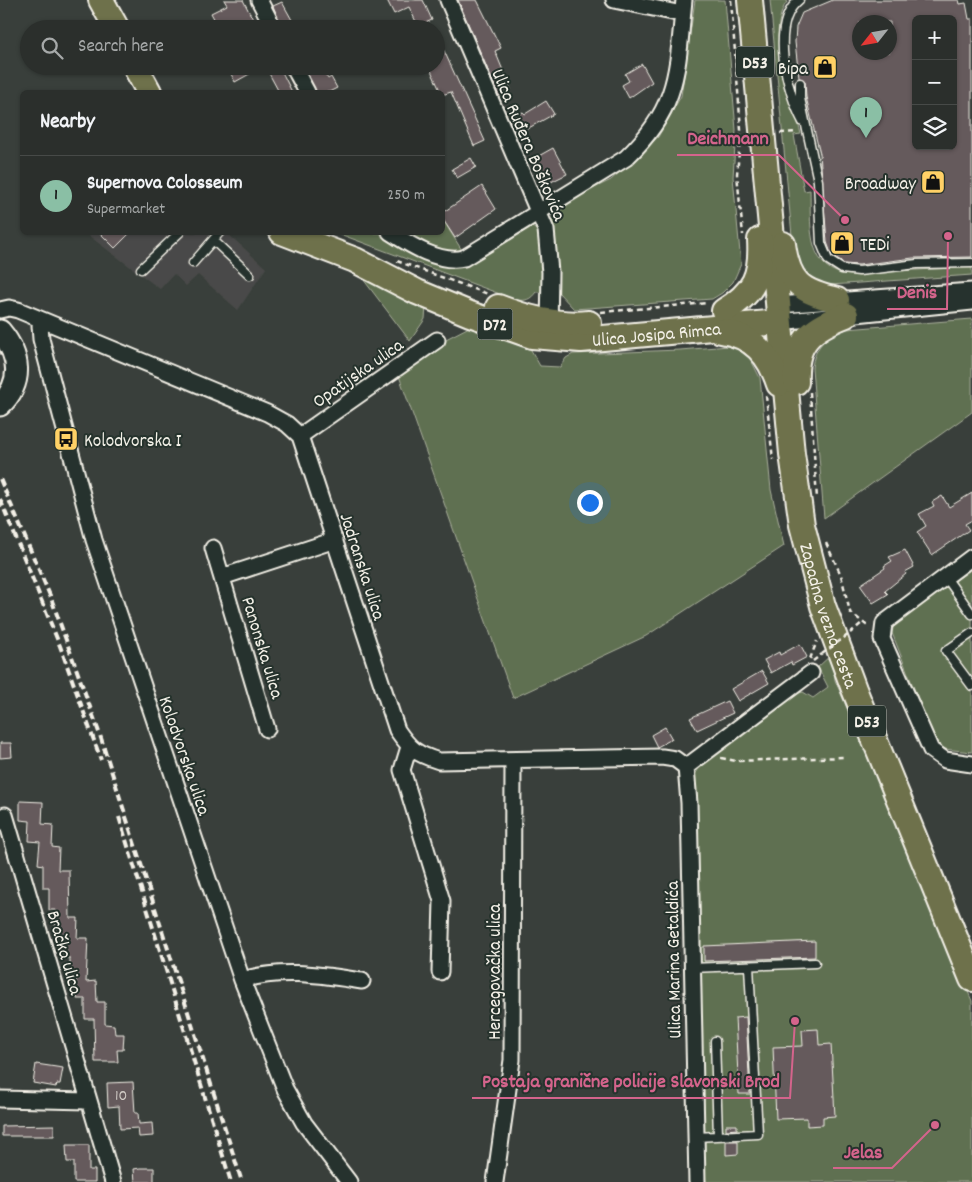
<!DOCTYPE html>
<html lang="en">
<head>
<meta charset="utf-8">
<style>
  :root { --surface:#2b2f2c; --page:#333734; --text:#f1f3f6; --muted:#a6a9a9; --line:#474a48; --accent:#8abfa5 }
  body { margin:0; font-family:Dekko,sans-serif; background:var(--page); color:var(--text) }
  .controls { position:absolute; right:15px; top:15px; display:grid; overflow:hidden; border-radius:8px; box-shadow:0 1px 4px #0004 }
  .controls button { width:45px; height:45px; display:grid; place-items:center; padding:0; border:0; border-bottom:1px solid var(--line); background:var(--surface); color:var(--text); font:25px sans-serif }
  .compass { position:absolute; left:852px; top:15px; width:45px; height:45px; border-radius:50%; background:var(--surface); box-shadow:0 1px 4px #0004; rotate:239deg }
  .you { position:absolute; left:589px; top:502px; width:18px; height:18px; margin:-12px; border:4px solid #fff; border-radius:50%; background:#1a73e8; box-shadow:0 0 0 8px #1a73e833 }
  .badge { display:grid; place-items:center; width:32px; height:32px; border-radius:50%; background:var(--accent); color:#111; font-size:16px; font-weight:700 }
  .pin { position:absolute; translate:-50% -41px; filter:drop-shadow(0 1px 2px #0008) }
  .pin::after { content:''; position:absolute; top:26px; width:18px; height:15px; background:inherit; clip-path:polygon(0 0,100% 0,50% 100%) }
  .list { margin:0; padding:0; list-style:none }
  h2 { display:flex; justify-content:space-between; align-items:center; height:65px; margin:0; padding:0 20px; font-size:21px }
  h2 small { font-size:16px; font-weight:400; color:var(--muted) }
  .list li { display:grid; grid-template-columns:32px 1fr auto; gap:15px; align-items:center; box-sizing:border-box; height:80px; padding:0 20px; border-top:1px solid var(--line) }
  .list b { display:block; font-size:19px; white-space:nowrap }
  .list p { margin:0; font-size:16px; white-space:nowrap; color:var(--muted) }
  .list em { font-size:16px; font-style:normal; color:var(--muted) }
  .icon { flex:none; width:28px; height:28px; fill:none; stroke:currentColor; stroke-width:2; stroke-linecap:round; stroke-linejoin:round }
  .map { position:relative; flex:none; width:972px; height:1182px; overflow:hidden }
  .search { position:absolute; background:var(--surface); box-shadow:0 1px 4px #0004; left:20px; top:20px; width:425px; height:55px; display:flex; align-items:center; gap:12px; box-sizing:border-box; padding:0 18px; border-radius:28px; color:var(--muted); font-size:19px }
  .panel { position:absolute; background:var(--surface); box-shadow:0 1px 4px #0004; left:20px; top:90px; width:425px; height:145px; border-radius:8px }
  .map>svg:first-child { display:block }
  .built { fill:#494a48 }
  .green { fill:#5f6f51; stroke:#aab09c }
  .building { fill:#655a5c; stroke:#f4f1e8; fill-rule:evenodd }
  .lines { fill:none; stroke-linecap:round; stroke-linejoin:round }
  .lane-casing { stroke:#f4f1e8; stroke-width:11 }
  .street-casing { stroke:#f4f1e8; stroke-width:19 }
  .secondary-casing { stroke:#f4f1e8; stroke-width:25 }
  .primary-casing { stroke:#f4f1e8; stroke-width:28 }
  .path { stroke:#f4f1e8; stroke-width:2.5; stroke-dasharray:5 4; stroke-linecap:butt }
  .lane { stroke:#26332d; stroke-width:8 }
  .street { stroke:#26332d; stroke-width:15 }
  .secondary { stroke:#26332d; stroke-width:21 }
  .primary { stroke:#6e714b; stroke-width:24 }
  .rail { stroke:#f4f1e8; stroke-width:4; stroke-dasharray:8 4; stroke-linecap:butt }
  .path-bridge { stroke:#f4f1e8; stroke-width:2.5; stroke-dasharray:5 4; stroke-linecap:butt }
  .labels { text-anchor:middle; stroke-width:4; stroke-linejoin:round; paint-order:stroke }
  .number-label { font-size:16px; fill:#d0cbc5 }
  .shield { fill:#26332d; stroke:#b6b8b0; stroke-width:1 }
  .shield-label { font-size:18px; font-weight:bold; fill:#f4f1e8 }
  .poi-label { font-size:19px; fill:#f4f1e8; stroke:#26332d; text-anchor:end }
  .street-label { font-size:19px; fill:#f4f1e8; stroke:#26332d }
  .leader { fill:none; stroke:#d4648c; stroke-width:2 }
  .callout-dot { fill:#d4648c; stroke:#26332d; stroke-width:2 }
  .callout-label { font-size:20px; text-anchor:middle; font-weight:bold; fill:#d4648c; stroke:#26332d; stroke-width:4; stroke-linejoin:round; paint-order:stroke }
</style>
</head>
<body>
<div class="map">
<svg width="972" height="1182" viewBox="0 0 972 1182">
  <rect width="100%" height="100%" fill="#393f3b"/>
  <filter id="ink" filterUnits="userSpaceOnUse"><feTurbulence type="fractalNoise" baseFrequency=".02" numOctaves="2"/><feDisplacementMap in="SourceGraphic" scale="10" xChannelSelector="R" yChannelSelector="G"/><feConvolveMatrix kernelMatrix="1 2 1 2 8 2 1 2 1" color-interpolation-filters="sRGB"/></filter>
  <g filter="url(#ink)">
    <path class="built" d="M85,233h142l39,35 -28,42 -40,-35 -12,11 -12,-12 -14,15z"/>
    <path class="green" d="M695,0h30l11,130 -3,47 8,87 -8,18 -11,11 -10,6 -138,10 -17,-18 -2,-46 -5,-17 5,-21 56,-27 47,-43 23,-41z
      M770,0h18c-25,34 4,98 13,134l-7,1 10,56 6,-1c1,30 -5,76 33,84l129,-7v8l-141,10c-19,-3 -28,-12 -37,-28z
      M443,220l20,32c-24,0 -41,-10 -62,-19l41,-1z
      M530,225l10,8 4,59h-8c-6,8 -10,9 -20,8l-179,-67h44c18,17 47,25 69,35l15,-2 52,-37z
      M360,275l66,31 -1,13 -15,22z
      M972,319v93l-148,106 -12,-150c2,-21 15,-34 35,-39z
      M473,325l53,16 14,25 20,1 6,-9 7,-4 107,-4 49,-4 11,3 9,7 11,22 11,112 13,56 -138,90 -133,62 -115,-325 48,-34z
      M972,569v183l-28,-3 -10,-10 -42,-106 2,-9z
      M832,654l3,26 137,321v181h-267l-13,-293 1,-110 7,-13 95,-72 8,-2 10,6 15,-11 -10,-20z"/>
    <path class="building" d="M224,0h19l15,29h-27l-3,-8 -10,5 -7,-13 16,-8z
      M387,0h36l9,20 -14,6 -9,-19 -15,7z
      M458,0h19l24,48 -6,3 16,39 -12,6z
      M833,0h126l1,4 6,-1 3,16h3v238l-59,1 -54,7 -15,-1 -12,-8 -5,-14 -7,-88 -14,-57 -1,-16 -6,-3 -4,-36 1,-15 6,-14zM916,19h37v127h-37zM860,22h30v30h-30z
      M282,2l15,27h-14l-10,-23z
      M436,33l49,108 -11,5 -23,-54 -9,3 -13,-29h7z
      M642,64l10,18 -23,16 -7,-13 7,-4 -4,-7z
      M227,66h37l-29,16z
      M265,66h14l13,26h-13z
      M304,66h16l8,13 3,-2 6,11 -8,4h-13z
      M546,101l8,13 -38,21 -7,-16 14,-7 2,2z
      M553,148l14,26 -18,9 -14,-25z
      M471,158l5,9 -19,11 -5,-9z
      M482,186l14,23 -41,29 -13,-20v-5z
      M99,232h32l-16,16z
      M972,493v27l-7,4 4,6 -37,25 -15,-23 9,-6 -7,-12 15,-8 -2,-4 10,-6 7,11z
      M905,550l9,17 -9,5 1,2 -21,17 3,3 -15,9 -13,-18 25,-17 -1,-2 8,-5 -3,-4z
      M800,644l7,13 -15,8 -1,-3 -20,11 -7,-13 15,-8 1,3z
      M762,671l7,12 -31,18 -7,-12z
      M727,701l6,12 -36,17 -7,-12z
      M665,727l7,12 -15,8 -6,-12z
      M0,743h11l1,14 -12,1z
      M20,801l23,1 -1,22 11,1 -1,22 7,1 -1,22h11l1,48h8l-1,20h11l-2,44 10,-1 1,21h8v22l9,1 1,9h9l-1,16h-6l1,12h-23l-1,-43h-9v-20h-8l-1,-23h-6v-18h-7l1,-24h-9l1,-24h-7v-22h-6v-23l-5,-1 2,-22 -11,-1 1,-20 -10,-1z
      M815,941v16l-111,4v-15z
      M746,1017l4,77h-11l-4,-76z
      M818,1029l1,16 12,-1 4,72 -12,1v8l-16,1v-8l-31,1 -3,-72 30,-1 -1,-16z
      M36,1064l27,4 -3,16h-3l-1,3 -23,-4z
      M133,1082l2,31h3l1,11 13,-1 1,13 -14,1 -1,-9 -18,1 -1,-23 -11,1 -1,-24z
      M54,1125v11h-52v-10z
      M726,1125h11v4l-11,1z
      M726,1141h12v13l-12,1z
      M66,1145h23v25h6v12h-21v-20h-7z
      M140,1168h14v14h-19l-1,-13z"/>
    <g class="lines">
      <defs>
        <path id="lane" d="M799,0c-30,24 -12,93 4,122
          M800,83v15l18,83 3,62 7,17 14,9 17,2 58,-7 55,-1
          M213,240l37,35
          M193,263l27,-31
          M141,269l39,-37
          M945,576l27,38
          M972,633l-26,18 26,35
          M692,968l123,-5
          M715,1041l3,95
          M696,1137l62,-3 -9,-168"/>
        <path id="street" d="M259,0l15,29
          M448,0l98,230 4,42 -1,56
          M614,0l68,14
          M293,66l14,26
          M390,232c20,13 50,32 74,26l162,-100c54,-52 51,-88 58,-158
          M778,305l194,-14
          M0,310l9,-2 9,2 249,103 20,11 13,12 97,294c13,19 19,24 42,31l223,-4 13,2 11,8
          M42,320l-2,6 1,13 53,201 148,440 43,109 19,34 45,59
          M779,322l193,-20
          M300,436l137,-96
          M213,548l54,181
          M972,557l-88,66 -2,16 49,111 14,10 27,4
          M222,577l113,-37
          M409,747l-7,23 40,131 -2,71
          M686,767l3,36 8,379
          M686,767l125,-94
          M5,815l108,367
          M242,980c40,-12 79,-5 120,1
          M0,1099l88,2
          M495,1182l17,-122 1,-298"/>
        <path id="secondary" d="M0,331c20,24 24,51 0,74"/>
        <g id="primary">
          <path d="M101,0l16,29"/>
          <path id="s1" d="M750,0l42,454 10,71 21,81 31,83 118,290"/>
          <path d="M135,66l14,26"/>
          <path id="s2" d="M282,232l73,28 62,32 53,22 62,22 49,4 198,-18"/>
          <path d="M783,244c5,38 17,48 54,56"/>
          <path d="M498,307c28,11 60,19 91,16"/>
          <path d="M724,311c31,-19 38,-36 36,-71"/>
          <path d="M721,331c32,5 48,23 58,53"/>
          <path d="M796,382c-2,-40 14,-53 50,-67"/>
        </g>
      </defs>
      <use href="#lane" class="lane-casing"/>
      <use href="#street" class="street-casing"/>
      <use href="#secondary" class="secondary-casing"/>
      <use href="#primary" class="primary-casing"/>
      <path class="path" d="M731,0l10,130 -4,44 6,61
        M780,133l17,-1
        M397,261l91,33
        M601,312l107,-9
        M810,392l7,107
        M766,396l7,64
        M826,543l15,32 9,37 20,16
        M850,633l12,-10
        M810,659l7,-18
        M813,661l9,-7
        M721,758l15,3 108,-4"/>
      <use href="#lane" class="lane"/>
      <use href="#street" class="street"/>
      <use href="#secondary" class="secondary"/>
      <use href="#primary" class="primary"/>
      <path class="rail" d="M0,479l51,119 49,137 142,447
        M0,499l60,147 41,114
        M119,817l112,365"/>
      <path class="path-bridge" d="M822,654l27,-20"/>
    </g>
  </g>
  <defs>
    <symbol id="shop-square" viewBox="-11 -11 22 22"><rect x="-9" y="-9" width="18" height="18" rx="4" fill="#ffd166" stroke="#26332d"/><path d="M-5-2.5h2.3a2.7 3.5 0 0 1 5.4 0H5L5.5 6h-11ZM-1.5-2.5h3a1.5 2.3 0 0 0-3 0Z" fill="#111"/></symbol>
    <symbol id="bus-square" viewBox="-11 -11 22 22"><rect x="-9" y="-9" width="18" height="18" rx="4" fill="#ffd166" stroke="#26332d"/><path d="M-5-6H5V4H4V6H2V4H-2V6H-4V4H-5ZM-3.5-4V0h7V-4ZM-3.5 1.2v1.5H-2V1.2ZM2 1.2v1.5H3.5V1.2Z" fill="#111"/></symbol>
  </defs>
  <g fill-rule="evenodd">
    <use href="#shop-square" x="811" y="53" width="28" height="28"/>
    <use href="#shop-square" x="919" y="168" width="28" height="28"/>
    <use href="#shop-square" x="828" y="229" width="28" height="28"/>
    <use href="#bus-square" x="52" y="425" width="28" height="28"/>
  </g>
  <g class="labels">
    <g class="number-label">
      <text x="121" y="1100">10</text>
    </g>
    <g class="shield">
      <rect x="736" y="46.5" width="38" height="31" rx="4"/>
      <rect x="477.5" y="308.5" width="35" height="31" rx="4"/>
      <rect x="848" y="705.5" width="38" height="31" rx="4"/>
    </g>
    <g class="shield-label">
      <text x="755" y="68">D53</text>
      <text x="495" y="330">D72</text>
      <text x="867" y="727">D53</text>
    </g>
    <g class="poi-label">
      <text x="808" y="74">Bipa</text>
      <text x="916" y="189">Broadway</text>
      <text x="860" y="250" text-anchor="start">TEDi</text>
      <text x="84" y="446" text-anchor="start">Kolodvorska I</text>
    </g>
    <g class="street-label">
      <text transform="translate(530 144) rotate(67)" y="7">Ulica Ruđera Boškovića</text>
      <text dy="7" stroke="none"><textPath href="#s2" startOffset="396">Ulica Josipa Rimca</textPath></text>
      <text transform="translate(357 372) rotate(-35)" y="7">Opatijska ulica</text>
      <text transform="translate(364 566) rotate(72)" y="7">Jadranska ulica</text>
      <text dy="7" stroke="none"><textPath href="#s1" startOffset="622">Zapadna vezna cesta</textPath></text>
      <text transform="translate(264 647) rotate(73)" y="7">Panonska ulica</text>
      <text transform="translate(186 755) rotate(71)" y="7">Kolodvorska ulica</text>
      <text transform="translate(66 952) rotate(74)" y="7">Bračka ulica</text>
      <text transform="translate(672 960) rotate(-91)" y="7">Ulica Marina Getaldića</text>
      <text transform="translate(493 972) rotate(-90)" y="7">Hercegovačka ulica</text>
    </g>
  </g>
  <path class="leader" d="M845 220L779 155H677M948 236L947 309H887M795 1021L790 1098H472M935 1125L892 1168H833"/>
  <g class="callout-dot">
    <circle cx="845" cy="220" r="5"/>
    <circle cx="948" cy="236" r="5"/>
    <circle cx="795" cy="1021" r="5"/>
    <circle cx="935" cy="1125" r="5"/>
  </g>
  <g class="callout-label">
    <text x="728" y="144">Deichmann</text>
    <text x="917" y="298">Denis</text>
    <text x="631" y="1087">Postaja granične policije Slavonski Brod</text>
    <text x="863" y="1158">Jelas</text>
  </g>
</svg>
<div class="controls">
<button>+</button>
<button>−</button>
<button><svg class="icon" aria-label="layers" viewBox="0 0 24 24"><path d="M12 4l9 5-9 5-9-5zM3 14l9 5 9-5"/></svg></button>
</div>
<svg class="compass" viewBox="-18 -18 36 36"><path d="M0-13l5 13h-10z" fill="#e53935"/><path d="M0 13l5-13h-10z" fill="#a6a9a9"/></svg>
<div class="you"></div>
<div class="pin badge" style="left:866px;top:138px">1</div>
<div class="search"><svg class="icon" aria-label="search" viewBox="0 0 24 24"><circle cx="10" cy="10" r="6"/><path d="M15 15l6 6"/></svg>Search here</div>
<section class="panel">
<h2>Nearby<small></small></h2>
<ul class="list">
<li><span class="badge">1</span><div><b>Supernova Colosseum</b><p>Supermarket</p></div><em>250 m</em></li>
</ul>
</section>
</div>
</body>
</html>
